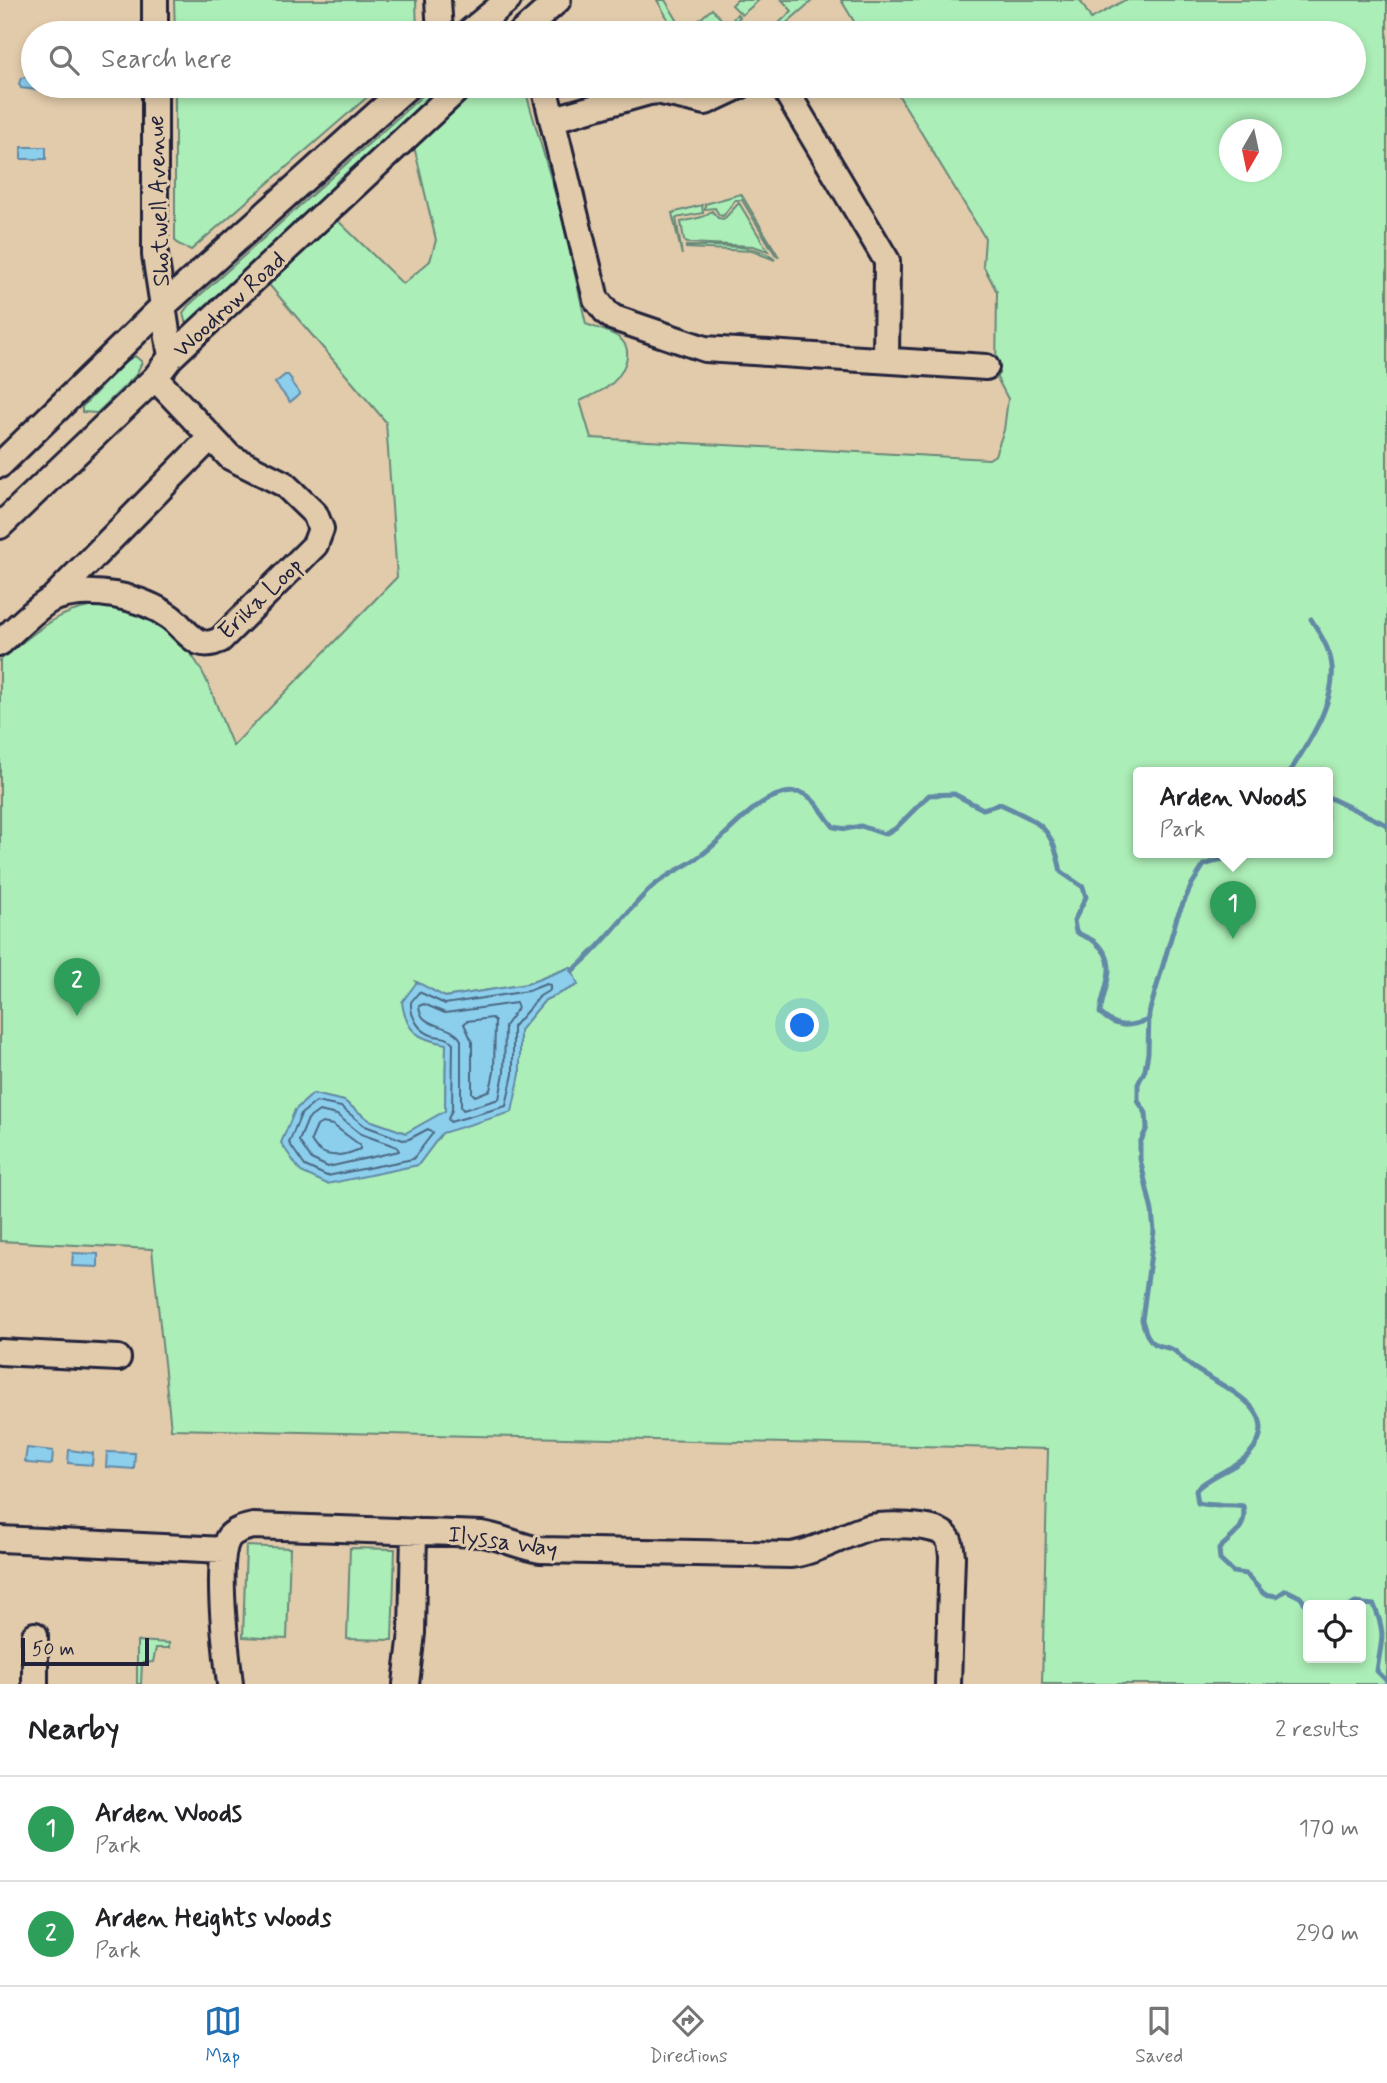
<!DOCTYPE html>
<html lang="en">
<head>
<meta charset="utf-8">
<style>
  :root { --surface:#fff; --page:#f6f6f6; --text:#202124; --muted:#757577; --line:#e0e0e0; --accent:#1f6fb2 }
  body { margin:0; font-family:Mynerve,sans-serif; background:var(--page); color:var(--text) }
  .controls { position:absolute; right:21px; bottom:21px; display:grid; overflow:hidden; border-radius:7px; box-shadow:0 4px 10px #0003 }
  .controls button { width:63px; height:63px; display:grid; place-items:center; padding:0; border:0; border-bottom:2px solid var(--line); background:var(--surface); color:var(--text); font:35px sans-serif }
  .compass { position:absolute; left:1219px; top:119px; width:63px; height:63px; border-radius:50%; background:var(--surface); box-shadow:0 4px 10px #0003; rotate:189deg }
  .scale { position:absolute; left:21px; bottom:18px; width:128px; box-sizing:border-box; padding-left:7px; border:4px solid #22223b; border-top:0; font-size:19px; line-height:24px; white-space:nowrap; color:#22223b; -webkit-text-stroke:5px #e2cbab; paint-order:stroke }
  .you { position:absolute; left:803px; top:1026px; width:24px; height:24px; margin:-18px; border:5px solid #fff; border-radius:50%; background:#1a73e8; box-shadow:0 0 0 10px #1a73e833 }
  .badge { display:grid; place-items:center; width:46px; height:46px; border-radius:50%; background:var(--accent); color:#fff; font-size:23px; font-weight:700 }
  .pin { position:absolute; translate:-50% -58px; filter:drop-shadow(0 2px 4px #0008) }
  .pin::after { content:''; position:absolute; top:37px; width:24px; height:21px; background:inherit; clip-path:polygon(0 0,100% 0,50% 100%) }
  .popup { position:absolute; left:1133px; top:767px; width:200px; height:91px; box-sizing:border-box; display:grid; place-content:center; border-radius:7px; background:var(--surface); filter:drop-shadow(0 2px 5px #0005); font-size:23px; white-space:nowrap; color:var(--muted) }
  .popup b { font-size:26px; color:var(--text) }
  .popup::after { content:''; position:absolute; left:50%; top:100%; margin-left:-14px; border:14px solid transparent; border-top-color:var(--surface) }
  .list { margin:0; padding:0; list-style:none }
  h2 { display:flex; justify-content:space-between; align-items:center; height:91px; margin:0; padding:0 28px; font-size:30px }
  h2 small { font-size:23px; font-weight:400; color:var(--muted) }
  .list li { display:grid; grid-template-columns:46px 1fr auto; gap:21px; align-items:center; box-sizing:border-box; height:105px; padding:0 28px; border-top:2px solid var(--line) }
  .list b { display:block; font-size:26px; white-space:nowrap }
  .list p { margin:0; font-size:23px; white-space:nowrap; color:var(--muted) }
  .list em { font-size:23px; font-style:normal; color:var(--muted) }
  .icon { flex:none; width:38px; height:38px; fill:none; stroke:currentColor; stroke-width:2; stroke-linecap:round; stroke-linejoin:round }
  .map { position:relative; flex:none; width:1387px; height:1684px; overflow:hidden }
  .search { position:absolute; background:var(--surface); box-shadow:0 4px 10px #0003; left:21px; right:21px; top:21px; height:77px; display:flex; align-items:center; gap:18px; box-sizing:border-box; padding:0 24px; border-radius:38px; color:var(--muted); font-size:26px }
  .sheet { height:301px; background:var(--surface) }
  nav { display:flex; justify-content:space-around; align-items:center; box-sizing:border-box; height:98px; border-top:2px solid var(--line); background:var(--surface); font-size:19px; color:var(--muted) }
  nav a { display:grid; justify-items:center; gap:4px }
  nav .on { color:var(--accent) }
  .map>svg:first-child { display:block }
  .green { fill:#aceeb7; stroke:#678879; stroke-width:2; fill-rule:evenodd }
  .water { fill:#8ccfed; stroke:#628aa6; stroke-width:2 }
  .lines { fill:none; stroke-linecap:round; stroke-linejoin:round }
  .shore { stroke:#4c6782; stroke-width:2 }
  .stream { stroke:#628aa6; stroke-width:5 }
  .minor-casing { stroke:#22223b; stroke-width:30 }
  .minor { stroke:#e2cbab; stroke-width:24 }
  .labels { text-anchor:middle; stroke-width:6; stroke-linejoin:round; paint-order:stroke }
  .street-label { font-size:24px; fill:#22223b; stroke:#e2cbab }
</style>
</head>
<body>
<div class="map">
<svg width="1387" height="1684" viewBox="0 0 1387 1684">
  <rect width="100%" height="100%" fill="#e2cbab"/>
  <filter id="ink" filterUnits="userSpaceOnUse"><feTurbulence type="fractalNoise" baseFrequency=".0143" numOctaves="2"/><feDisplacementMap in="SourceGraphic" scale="14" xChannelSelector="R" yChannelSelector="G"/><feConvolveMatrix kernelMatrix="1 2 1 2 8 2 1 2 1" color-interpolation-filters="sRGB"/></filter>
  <g filter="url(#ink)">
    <path class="green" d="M174,0h242l1,33h-242z
      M657,0h8l20,33h-9z
      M737,0h22l-17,15 -10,-10z
      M782,0h31l-38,33h-7l24,-22z
      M841,0h239l11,19 34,-19h262v1684h-345l6,-235 -877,-20 -19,-180 -152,-8v-581c19,-14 41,-35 61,-44 49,-24 102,-1 132,41 19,26 26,60 40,89l164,-169 -11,-155 -121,-142 64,-68 74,72 27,-23 6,-21 -23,-98 63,-56h48l38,131 24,107c10,4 23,7 32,13 20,14 3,41 -12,51 -8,5 -17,9 -26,13l11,37 398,21 6,-4 9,-25 4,-31 -12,-23 1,-84 -14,-27 2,-27 -92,-152h461v-53h-493zM1230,130h42v42h-42zM1138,773h190v80h-190zM570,967l7,18 -32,15 -25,30v44l-78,59 -24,32 -123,-55 18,-16 31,7 25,19 37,13 39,-22 1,-67 -30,-62 28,15 83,-13zM1308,1605h53v53h-53z
      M712,9l11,12 8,1 6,-8 3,3 -17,15 -20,1 -4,-8 1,-6z
      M175,86h205l-189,164 -13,-6 -3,-4z
      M433,86h13l-109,95 -5,8 -135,132 -7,2 -5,-2 -2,-8 5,-7z
      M741,194l38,63 -4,-3 -33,-54h-7l-12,16 -4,-1 -4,-7 -10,1v-5z
      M739,203l29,48 -15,-5 -66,-3 -3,-3 -3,-18 21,-5 10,-6 6,7 6,1z
      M702,205l1,8 -27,5 6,37 -10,-42z
      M686,246c24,1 72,-4 89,14l-23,-9 -66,-3z
      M135,356l7,6 -6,13 -39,38 -15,-1v-5l43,-45z
      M246,1546l44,2 -3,91 -44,-2z
      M350,1548l45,1 -3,91 -45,-1z
      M137,1641l32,2v5h-13l-3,14 -11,1 -1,21h-4z"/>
    <path class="water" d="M33,75v11l10,1 -6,3 -16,-2 -2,-4 2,-6z
      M21,147h25v12h-25z
      M285,375h3l4,5 -1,2 9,12 -10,8 -15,-19z
      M571,967l7,18 -33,15 -25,30v44l-8,38 -70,21 -24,32 -91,19 -26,-12 -20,-29 14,-33 18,-16 31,7 25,19 37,13 39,-22 1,-67c-28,-5 -40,-12 -44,-42l15,-20 28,15 82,-13z
      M73,1253l25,1v13l-26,-1z
      M27,1448l26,3 -1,12 -2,2 -22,-2 -3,-2z
      M69,1450l24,3 -1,12 -24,-2z
      M107,1452l28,1 -1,16 -28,-2z"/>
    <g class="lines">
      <path class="shore" d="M546,984l4,1v5l-10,6 -27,31v47l-7,32 -56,16 -2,-3 4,-9 1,-67c-7,-8 -13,-5 -22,-8 -13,-5 -21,-19 -20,-33l8,-10 26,12 83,-13z
        M516,1003l2,5 -13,18 -1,47 -5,26 -36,11 -2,-3v-67c-10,-18 -41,-10 -42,-34l5,-2 21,9z
        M492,1018l3,3 -1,51 -4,18 -15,6 -3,-3v-52l-8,-17 3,-3z
        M316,1102l25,5 24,19 38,14 6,-1 19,-10 5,4 -20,26 -86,17 -22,-10 -16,-23 12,-29z
        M319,1111l18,4 24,19 36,13 2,4 -71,16 -17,-8 -12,-18 9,-22z
        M322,1123l11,2 27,20v4c-18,8 -39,11 -49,-9l6,-14z"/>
      <path class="stream" d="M1289,773c21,-32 54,-81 40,-120 -4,-12 -11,-23 -18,-34
        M1328,797l59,28
        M1241,853l-37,12 -12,19 -15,33 -28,96 -1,40 -3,17 -7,14v17l8,12 1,15 -7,15v16l12,52 2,20 -12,89c3,9 4,18 13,24 6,3 14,3 20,7 6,5 10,11 16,15 27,20 97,43 59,87 -15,17 -39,21 -54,37l2,13c15,4 30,0 45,3 5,22 -10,29 -24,43l1,11 13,12 13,2 18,20 13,2 9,-6 14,7 8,10
        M572,971c30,-24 51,-56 78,-82 14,-14 34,-21 50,-33 28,-19 59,-66 96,-64 17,0 27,23 38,35l12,2 15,-3 23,8 11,-5 34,-34 25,-1 29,15 17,-5c41,19 52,22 61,68l22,15 3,10 -12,24 2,11c6,4 15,6 20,11 25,20 7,45 4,70 17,16 28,14 49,7
        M1352,1605l3,-2 19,2c13,32 7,34 3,66l10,10"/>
      <defs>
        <path id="minor" d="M155,0v33
          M438,0l2,33
          M468,33l40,-33
          M521,33l37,-33
          M155,86v169l16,102
          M544,86l52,213 11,14 7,5 91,31 281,18
          M783,86l104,175 -1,99
          M554,119l95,-27 8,-1 49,11 34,-16
          M0,465l163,-159 245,-220
          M0,526l155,-148 16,-21 290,-271
          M53,598l158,-161
          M0,643c12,-11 42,-41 55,-45 35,-12 86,-2 115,19 10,7 18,20 29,25 8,3 14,1 21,-2l95,-95 6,-16 -6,-15 -31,-30 -54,-27 -75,-79
          M0,1352l118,6
          M0,1539l224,11
          M35,1635v49
          M230,1684c-3,-27 -16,-126 -1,-147 6,-7 16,-9 24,-11l229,8c20,3 38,13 58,16l251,5c27,-4 50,-19 76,-27 15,-4 69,-5 79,8 5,5 5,13 6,20l-4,128
          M406,1684l6,-51 2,-102"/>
      </defs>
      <use href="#minor" class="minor-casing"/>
      <use href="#minor" class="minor"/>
    </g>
  </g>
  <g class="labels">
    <g class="street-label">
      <text transform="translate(158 201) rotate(-92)" y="8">Shotwell Avenue</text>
      <text transform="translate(229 304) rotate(-43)" y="8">Woodrow Road</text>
      <text transform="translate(260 598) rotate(-44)" y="8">Erika Loop</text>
      <text transform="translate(503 1541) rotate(8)" y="8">Ilyssa Way</text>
    </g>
  </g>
</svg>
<div class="controls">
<button><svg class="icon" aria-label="locate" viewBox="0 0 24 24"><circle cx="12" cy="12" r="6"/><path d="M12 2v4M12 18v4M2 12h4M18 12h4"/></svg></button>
</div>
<svg class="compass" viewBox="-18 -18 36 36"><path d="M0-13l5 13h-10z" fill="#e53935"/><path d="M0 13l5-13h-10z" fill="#757577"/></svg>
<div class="scale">50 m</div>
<div class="you"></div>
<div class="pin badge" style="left:1233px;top:939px;background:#2e9e5b">1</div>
<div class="popup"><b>Arden Woods</b>Park</div>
<div class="pin badge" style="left:77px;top:1016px;background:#2e9e5b">2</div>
<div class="search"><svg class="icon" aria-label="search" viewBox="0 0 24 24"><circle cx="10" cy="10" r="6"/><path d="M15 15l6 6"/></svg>Search here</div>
</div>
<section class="sheet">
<h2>Nearby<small>2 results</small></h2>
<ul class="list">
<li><span class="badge" style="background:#2e9e5b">1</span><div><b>Arden Woods</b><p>Park</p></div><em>170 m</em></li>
<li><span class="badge" style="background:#2e9e5b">2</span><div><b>Arden Heights Woods</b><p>Park</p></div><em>290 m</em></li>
</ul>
</section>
<nav>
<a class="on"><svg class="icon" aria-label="map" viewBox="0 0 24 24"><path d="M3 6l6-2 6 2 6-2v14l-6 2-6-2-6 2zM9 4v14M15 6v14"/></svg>Map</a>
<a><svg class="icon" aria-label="directions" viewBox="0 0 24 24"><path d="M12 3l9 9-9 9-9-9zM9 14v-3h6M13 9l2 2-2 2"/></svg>Directions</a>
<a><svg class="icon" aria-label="saved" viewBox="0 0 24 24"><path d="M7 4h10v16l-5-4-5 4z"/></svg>Saved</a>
</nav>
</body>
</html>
